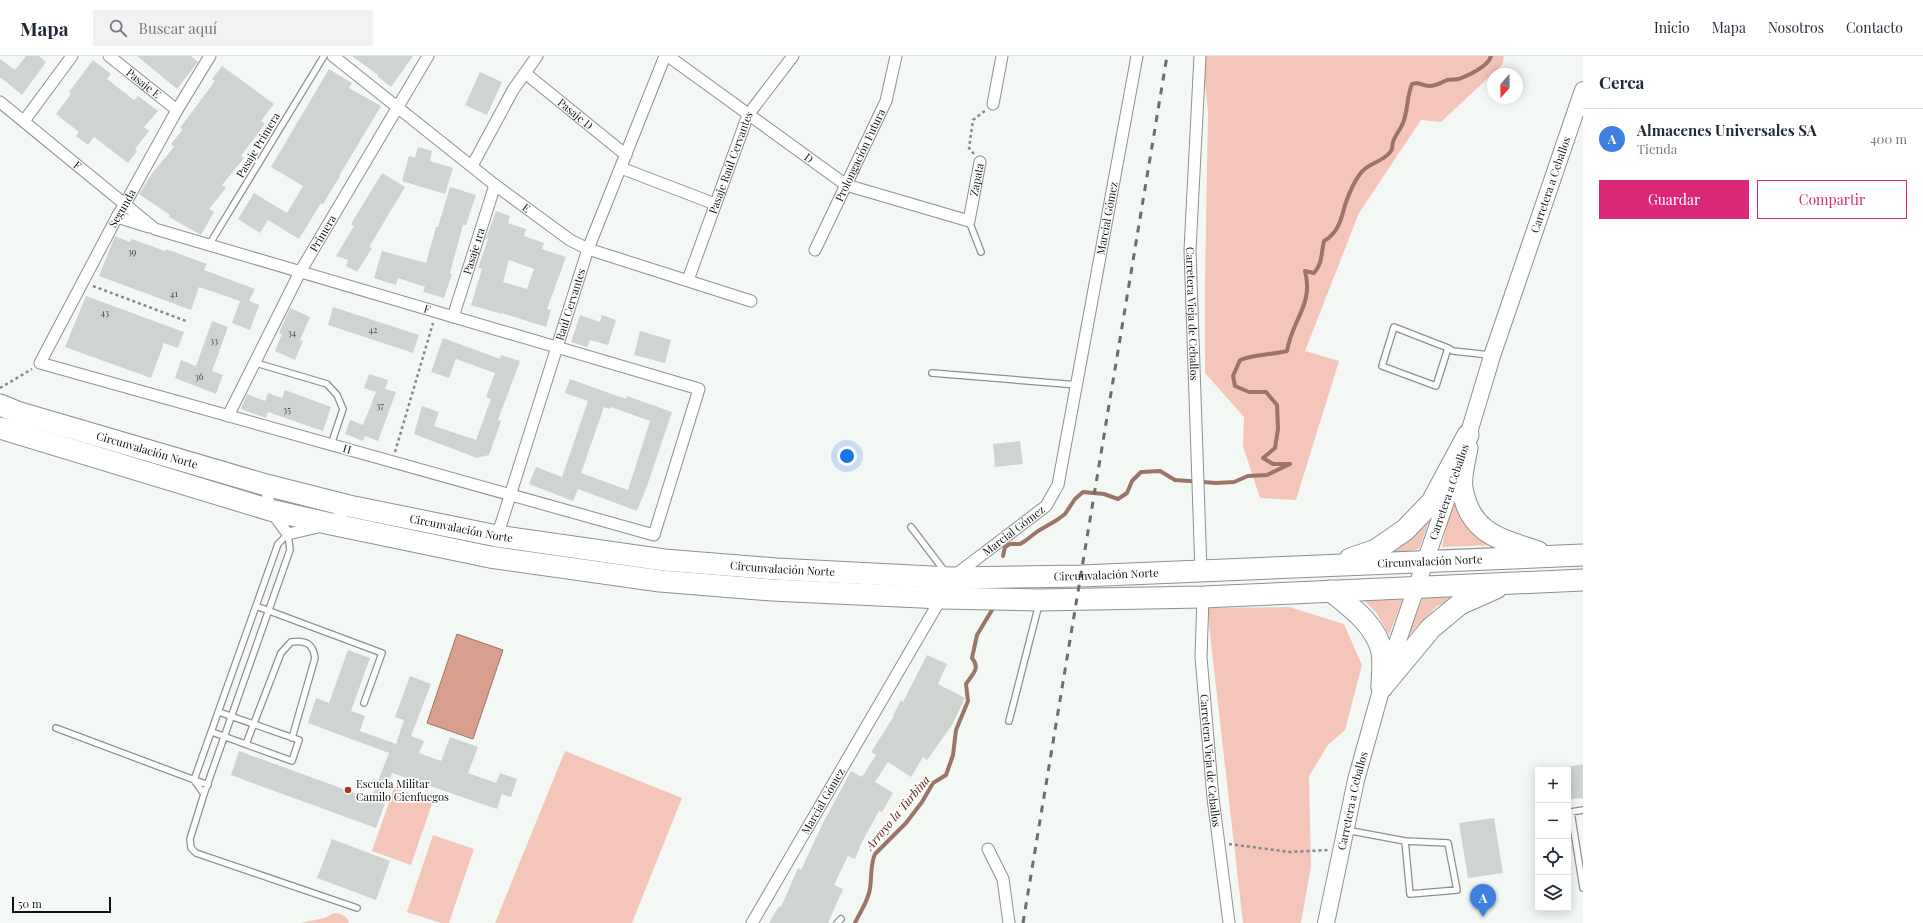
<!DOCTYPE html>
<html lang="es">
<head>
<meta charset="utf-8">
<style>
  :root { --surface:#fff; --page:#f2f2f3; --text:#1f2937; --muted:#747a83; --line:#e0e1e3; --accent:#db2777 }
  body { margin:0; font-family:"Playfair Display",serif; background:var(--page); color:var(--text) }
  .controls { position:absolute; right:12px; bottom:12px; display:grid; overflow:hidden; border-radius:0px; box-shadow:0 2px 10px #0003 }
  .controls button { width:36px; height:36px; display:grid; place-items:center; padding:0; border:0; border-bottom:1px solid var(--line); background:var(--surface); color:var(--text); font:20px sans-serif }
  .compass { position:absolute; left:1487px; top:12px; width:36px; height:36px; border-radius:50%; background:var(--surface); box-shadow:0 2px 10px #0003; rotate:200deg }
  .scale { position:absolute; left:12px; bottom:10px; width:99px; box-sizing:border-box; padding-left:4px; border:2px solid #101211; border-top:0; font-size:11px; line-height:14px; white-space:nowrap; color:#101211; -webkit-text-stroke:3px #fff; paint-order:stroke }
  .you { position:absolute; left:847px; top:400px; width:14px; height:14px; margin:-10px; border:3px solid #fff; border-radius:50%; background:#1a73e8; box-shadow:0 0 0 6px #1a73e833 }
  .badge { display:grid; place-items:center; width:26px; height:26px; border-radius:50%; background:var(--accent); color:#fff; font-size:13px; font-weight:700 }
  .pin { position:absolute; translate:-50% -33px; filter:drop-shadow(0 1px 2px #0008) }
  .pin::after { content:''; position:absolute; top:21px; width:14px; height:12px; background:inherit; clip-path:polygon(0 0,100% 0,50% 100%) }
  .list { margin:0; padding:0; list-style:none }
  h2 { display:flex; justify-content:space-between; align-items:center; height:52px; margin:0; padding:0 16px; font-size:17px }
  h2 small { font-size:13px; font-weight:400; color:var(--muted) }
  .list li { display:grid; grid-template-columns:26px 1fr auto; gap:12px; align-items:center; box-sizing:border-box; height:60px; padding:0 16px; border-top:1px solid var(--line) }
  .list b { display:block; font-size:15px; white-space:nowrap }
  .list p { margin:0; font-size:13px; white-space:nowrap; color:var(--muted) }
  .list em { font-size:13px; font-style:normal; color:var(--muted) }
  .actions { display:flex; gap:8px; padding:12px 16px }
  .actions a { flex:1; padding:9px 0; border:1px solid var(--accent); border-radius:0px; text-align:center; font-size:14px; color:var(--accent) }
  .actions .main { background:var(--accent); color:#fff }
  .icon { flex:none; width:22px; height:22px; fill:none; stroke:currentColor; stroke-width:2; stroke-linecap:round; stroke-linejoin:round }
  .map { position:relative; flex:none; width:1583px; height:867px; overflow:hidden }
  header { display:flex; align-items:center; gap:24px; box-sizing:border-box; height:56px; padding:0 20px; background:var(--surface); border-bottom:1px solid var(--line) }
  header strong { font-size:19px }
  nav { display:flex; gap:22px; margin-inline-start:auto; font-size:14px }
  .search { width:280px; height:36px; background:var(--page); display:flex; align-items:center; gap:10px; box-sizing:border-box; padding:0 14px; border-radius:0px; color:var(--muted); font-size:15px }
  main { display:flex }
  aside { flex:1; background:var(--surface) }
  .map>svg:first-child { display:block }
  .green { fill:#f3c6b9 }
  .water { fill:#d89f8f; stroke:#9c7569 }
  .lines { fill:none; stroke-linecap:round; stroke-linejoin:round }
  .stream { stroke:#9c7569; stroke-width:4 }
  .building { fill:#cfd4d1; fill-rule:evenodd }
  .lane-casing { stroke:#8d918e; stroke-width:8 }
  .street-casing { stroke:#8d918e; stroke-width:13 }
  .secondary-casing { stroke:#8d918e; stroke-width:18 }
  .highway-casing { stroke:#8d918e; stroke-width:23 }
  .path { stroke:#868987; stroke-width:2.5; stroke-dasharray:3 3; stroke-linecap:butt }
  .lane { stroke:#fff; stroke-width:5.5 }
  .street { stroke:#fff; stroke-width:11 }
  .secondary { stroke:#fff; stroke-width:16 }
  .highway { stroke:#fff; stroke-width:21 }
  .rail { stroke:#6b6e6c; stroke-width:3; stroke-dasharray:7 7; stroke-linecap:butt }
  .poi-dot { fill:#a33b1d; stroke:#fff; stroke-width:1.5 }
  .labels { text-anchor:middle; stroke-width:3.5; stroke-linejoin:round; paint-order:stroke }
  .number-label { font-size:9px; fill:#404241 }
  .street-label { font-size:11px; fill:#101211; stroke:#fff }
  .poi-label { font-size:11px; fill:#101211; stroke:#fff; text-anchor:start }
  .water-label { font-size:12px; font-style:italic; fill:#5f1c07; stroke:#fff }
</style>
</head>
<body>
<header>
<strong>Mapa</strong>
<div class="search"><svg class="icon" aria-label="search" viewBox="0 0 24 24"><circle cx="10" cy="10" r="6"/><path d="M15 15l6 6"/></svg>Buscar aquí</div>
<nav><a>Inicio</a><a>Mapa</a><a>Nosotros</a><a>Contacto</a></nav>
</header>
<main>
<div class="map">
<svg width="1583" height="867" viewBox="0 0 1583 867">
  <rect width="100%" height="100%" fill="#f3f8f4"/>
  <path class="green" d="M1202,0h302l-2,9 -61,57 -20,-2 -62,93 -54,138 34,10 -43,139 -36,-2 -17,-52 1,-29 -39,-44v-87l3,-174z
    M1453,439c11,32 14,35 44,50l-55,2z
    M1430,463l-11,30 -31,5 24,-16z
    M1468,536l-31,14 -30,31 18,-44z
    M1359,540h45l-15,39 -13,-23z
    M1289,551l55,17 18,41 -17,65 -17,15 -19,31 2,90 -10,57h-58l-36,-315z
    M565,695l117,47 -50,125h-137z
    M394,732l39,13 -22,64 -39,-14z
    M433,779l41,14 -25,74h-8l-34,-11z
    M334,857c7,1 13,2 15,10h-49l25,-5z"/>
  <path class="water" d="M457,578l46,16 -30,89 -46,-16z"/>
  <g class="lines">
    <path class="stream" d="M1003,500l2,-9 5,-3h10l5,-3 13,-10 19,-11 8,-6 10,-15 8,-7 21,2 14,5 9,-6 5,-12 9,-9 19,-1 15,9 41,3 18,-1 14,-6 19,-1 23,-11h-17l-10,-6 12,-10 3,-19 -1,-24 -11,-13h-17l-14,-6 -2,-10 7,-16c15,-6 31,-5 47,-9 5,-32 27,-46 18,-80l9,2c9,-10 7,-20 10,-32 14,-8 17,-21 21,-36 3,-9 9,-23 15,-31 8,-12 23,-11 31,-23 2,-3 1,-6 2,-9 2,-7 9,-14 11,-22 4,-12 3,-24 8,-36 7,-3 10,2 17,2 7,0 12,-3 18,-6 4,-1 8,0 12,-1 10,-4 29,-12 32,-23
      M855,867c5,-11 14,-23 15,-35 2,-12 0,-23 5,-34l31,-31 16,-21 11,-19 13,-8 7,-20 3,-25 12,-29 -2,-17c6,-10 15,-15 6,-26l5,-23 15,-25"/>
  </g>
  <path class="building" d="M26,0h13l7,6 -24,33 -22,-18v-18l15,11z
    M137,0h54l7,6 -21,27z
    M352,0h61l-22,31 -14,-11 1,-1z
    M93,4l18,14 -4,5 27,21 4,-4 20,15 -14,16 5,4 -14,18 2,2 -9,12 -34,-26 -6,8 -12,-9 3,-4 -23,-18 15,-20 -2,-2z
    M222,10l52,38 -13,17 4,3 -24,32 3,2 -22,27 4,3 -17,21 5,3 -13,23 -32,-18 1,-2 -31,-21 14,-22 21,-25 -3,-3 12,-15 -3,-1 35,-47 -3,-2z
    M329,13l23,14 -3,5 32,18 -42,70h1l-17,28 -2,-1 -22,36 -31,-19 -8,13 -22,-14 16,-26 33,20 16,-27 -32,-19z
    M480,16l22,10 -15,33 -22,-10z
    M418,91l14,4 -2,10 23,7 -8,26 -43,-13 7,-25 6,2z
    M382,117l23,14 -36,60 3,1 -15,24 -11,-6 2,-6 -12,-4 18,-30 -3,-2z
    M450,131l26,8 -10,30h-3l-13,48 2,1 -8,24 -21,-6 2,-5 -27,-9 -2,7 -22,-7 8,-27 44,12 10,-36h2z
    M496,155l14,5 -2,7 18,6 -2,7 20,7 -2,6 24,8 -19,52 4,1 -5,17 -44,-14v1l-31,-9 11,-36 -4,-1 10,-29 -2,-1zM509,204l25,9 -7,20 -24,-7z
    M115,180l15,6 2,-3 33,12 1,-2 41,15 -3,6 51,19 -6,12 10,4 -9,25 -18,-7 8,-22 -41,-14 -8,23 -92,-34z
    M86,240l98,36 -6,16 -14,-5 -13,35 -86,-31z
    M333,251l86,28 -6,18 -85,-28z
    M290,252l20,9 -10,23 3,1 -8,19 -20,-9 7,-17 -3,-1z
    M580,259l20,7 2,-7 14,5 -8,25 -18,-5 -3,7 -16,-5z
    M212,265l16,6 -16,44 11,4 -7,19 -41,-16 6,-18 15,6z
    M640,275l31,9 -6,23 -31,-8z
    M443,282l57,21 1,-4 19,6 -22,59 3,1 -12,34 -12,3 -63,-24 8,-28 17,6 -5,14 42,14 15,-41 -5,-2 9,-24 -39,-14 -7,19 -18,-6z
    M369,318l19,6 -3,9 11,3 -18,49 -13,-5 -2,5 -18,-7 5,-14 13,5 13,-33 -12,-4z
    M570,323l56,20 1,-3 45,16 -25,74 -10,25 -59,-22 -5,12 -44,-17 7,-17 26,10 26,-76 -23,-8zM604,351l6,2 1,-2 39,14 -22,69 -47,-17z
    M285,334l46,17 -8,24 -55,-19 -2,6 -25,-9 6,-15 18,7 3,-8 14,5z
    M1020,385l3,23 -28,3 -2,-23z
    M348,594l22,8 -19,53 14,5 -5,15 36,13 8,-24 -9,-3 15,-41 21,8 -20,52 13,5 -5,12 22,8 9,-24 28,10 -10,26 28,10 4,-10 17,6 -6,18 -9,-3 -5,15 -105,-36 -11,30 4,1 -9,24 -145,-53 8,-24 132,48 18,-46 -81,-30 8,-25 13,5z
    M927,599l20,9 -9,20 27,14 -13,27 -25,35 -4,-3 -12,20 -23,-15 -13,20 18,11 -11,19 -3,-1 -18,33 -6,15 -7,-3 -14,29 9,4 -15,34h-59l10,-17 2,1 17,-39 3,2 23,-49 27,-50 11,6 14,-22 -5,-3 23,-36h-1l8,-16 2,2z
    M1583,708v34l-12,1 -3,-32z
    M1494,762l9,55 -35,5 -9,-55z
    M332,783l58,22 -14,39 -59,-22z"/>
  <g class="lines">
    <defs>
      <path id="lane" d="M969,165l12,31
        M209,189l115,-189
        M1448,292l-12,38 -54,-20 12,-39 54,21 5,3 37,4
        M256,307l71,21 10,11 6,14 -12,36
        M932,317l146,12
        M911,471l35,46
        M288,478l2,16 -86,244 -10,-14 84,-236z
        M256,550l126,47 -18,50
        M1009,665l30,-117
        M56,672l152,57
        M212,676l80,29 7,-21 -80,-28
        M246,688l35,-91 10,-11c14,-2 22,1 24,16l-23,80
        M204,738l-14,45 1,9 5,5 161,55
        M1583,754l-12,2 12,76
        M1346,774l59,11 43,2 9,47 -47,4 -5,-53
        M837,867l4,-4"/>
      <g id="street">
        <path id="s1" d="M109,0l68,54"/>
        <path id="s2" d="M333,0l162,129 75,55 18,9 163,52"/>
        <path id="s3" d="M668,0l178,129 123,36 11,-59"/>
        <path id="s4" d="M1200,0l-10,194 11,321"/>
        <path id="s5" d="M525,17l101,82"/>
        <path id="s6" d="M0,46l155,127 544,160 -45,146 -614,-172 77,-146 8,-13 52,-94 33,-54"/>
        <path d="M993,48l9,-48"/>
        <path d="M24,65l48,-65"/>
        <path d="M472,110l41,-76 24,-34"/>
        <path d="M621,112l94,36"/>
        <path d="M117,161l32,10"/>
        <path id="s7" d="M815,194l71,-149 10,-45"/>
        <path id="s8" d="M688,224l60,-165 45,-59"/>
        <path id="s9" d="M453,261l42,-132"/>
        <path id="s10" d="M228,360l72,-144 128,-216"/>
        <path d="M266,429l4,25 18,24 43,-10 18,-18"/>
        <path id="s11" d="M496,484l92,-291 77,-193"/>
        <path id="s12" d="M954,520l92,-70 12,-21 79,-429"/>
        <path id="s13" d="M1203,541l-2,60 12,141 16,125"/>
        <path d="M988,793l15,30 6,44"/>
        <path id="s14" d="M752,867l191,-328"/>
      </g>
      <g id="secondary">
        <path id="s15" d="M1465,390l27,-90 91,-266"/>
        <path id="s16" d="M1326,867l30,-143 26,-93 73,-212"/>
      </g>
      <g id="highway">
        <path id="s17" d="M0,349l17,7 249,73 83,21 148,30 167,24 112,9 175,9 130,-2 502,-21"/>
        <path d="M0,372l270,82 61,14 159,33 170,24 112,9 170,8 98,2 163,-3 380,-17"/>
        <path d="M1467,392c-2,12 -7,28 -5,40 8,46 38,51 76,64"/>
        <path d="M1350,503l26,-9 29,-20 27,-28 36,-67"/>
        <path d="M1331,535c21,17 45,34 51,61 2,11 0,24 0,35"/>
        <path d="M1382,631l49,-59 29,-24 36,-16"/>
      </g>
    </defs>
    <use href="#lane" class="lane-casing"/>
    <use href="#street" class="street-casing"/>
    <use href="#secondary" class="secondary-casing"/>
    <use href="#highway" class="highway-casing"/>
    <path class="path" d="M974,98l-5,-6 4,-28 13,-10
      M93,230l93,35
      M0,332l32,-19
      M395,396l38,-129
      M1229,788l61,8 38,-2"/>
    <use href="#lane" class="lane"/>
    <use href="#street" class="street"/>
    <use href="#secondary" class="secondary"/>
    <use href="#highway" class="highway"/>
    <path class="rail" d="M1023,867l144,-867"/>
  </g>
  <circle class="poi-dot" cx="348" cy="734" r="4"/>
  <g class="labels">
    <g class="number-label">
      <text x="132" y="199">39</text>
      <text x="174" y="241">41</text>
      <text x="105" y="260">43</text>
      <text x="373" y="277">42</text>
      <text x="292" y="280">34</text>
      <text x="214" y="288">33</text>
      <text x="199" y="324">36</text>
      <text x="380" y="353">37</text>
      <text x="287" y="357">35</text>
    </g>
    <g class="street-label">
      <text dy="4" stroke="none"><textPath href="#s1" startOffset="44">Pasaje E</textPath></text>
      <text dy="4" stroke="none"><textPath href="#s5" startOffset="65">Pasaje D</textPath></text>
      <text transform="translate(258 89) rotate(-59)" y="4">Pasaje Primera</text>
      <text dy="4" stroke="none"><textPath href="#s7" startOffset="105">Prolongación Futura</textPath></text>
      <text dy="4" stroke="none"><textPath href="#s3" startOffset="174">D</textPath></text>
      <text dy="4" stroke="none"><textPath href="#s8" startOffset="125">Pasaje Raúl Cervantes</textPath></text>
      <text dy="4" stroke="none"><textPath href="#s6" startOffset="100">F</textPath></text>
      <text dy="4" stroke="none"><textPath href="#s3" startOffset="390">Zapata</textPath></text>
      <text dy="4" stroke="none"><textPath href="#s15" startOffset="275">Carretera a Ceballos</textPath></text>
      <text dy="4" stroke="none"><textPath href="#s6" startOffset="1733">Segunda</textPath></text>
      <text dy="4" stroke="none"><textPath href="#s2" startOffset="246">E</textPath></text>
      <text dy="4" stroke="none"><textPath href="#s12" startOffset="411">Marcial Gómez</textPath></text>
      <text dy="4" stroke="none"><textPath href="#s10" startOffset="206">Primera</textPath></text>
      <text dy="4" stroke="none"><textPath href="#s9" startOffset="69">Pasaje 1ra</textPath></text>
      <text dy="4" stroke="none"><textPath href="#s11" startOffset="247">Raúl Cervantes</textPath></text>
      <text dy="4" stroke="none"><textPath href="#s6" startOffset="484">F</textPath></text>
      <text dy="4" stroke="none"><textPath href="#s4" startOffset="258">Carretera Vieja de Ceballos</textPath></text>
      <text transform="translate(347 393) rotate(16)" y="4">H</text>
      <text dy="4" stroke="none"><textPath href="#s17" startOffset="154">Circunvalación Norte</textPath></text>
      <text transform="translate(1449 436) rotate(-71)" y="4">Carretera a Ceballos</text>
      <text dy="4" stroke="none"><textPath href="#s17" startOffset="478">Circunvalación Norte</textPath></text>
      <text dy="4" stroke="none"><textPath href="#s12" startOffset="75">Marcial Gómez</textPath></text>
      <text dy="4" stroke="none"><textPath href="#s17" startOffset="1450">Circunvalación Norte</textPath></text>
      <text dy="4" stroke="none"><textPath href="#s17" startOffset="802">Circunvalación Norte</textPath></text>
      <text dy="4" stroke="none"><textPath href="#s17" startOffset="1126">Circunvalación Norte</textPath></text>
      <text dy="4" stroke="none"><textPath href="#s13" startOffset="164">Carretera Vieja de Ceballos</textPath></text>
      <text dy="4" stroke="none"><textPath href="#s14" startOffset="141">Marcial Gómez</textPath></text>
      <text dy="4" stroke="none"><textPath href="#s16" startOffset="125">Carretera a Ceballos</textPath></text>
    </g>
    <g class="poi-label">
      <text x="356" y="732">Escuela Militar<tspan x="356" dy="13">Camilo Cienfuegos</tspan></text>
    </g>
    <g class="water-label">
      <text transform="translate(898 757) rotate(-50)" y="4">Arroyo la Turbina</text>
    </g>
  </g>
</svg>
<div class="controls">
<button>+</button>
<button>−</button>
<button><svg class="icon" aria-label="locate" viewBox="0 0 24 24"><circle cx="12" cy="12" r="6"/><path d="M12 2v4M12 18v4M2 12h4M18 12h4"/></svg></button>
<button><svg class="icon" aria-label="layers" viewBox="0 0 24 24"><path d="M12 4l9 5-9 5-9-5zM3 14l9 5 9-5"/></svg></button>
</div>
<svg class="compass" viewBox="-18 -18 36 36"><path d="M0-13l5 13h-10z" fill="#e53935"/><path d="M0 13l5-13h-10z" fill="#747a83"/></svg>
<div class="scale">50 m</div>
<div class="you"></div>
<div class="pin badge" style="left:1483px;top:861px;background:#3f7fe0">A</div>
</div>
<aside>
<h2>Cerca<small></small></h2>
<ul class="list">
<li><span class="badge" style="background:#3f7fe0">A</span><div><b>Almacenes Universales SA</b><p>Tienda</p></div><em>400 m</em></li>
</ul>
<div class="actions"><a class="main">Guardar</a><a>Compartir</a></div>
</aside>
</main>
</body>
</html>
